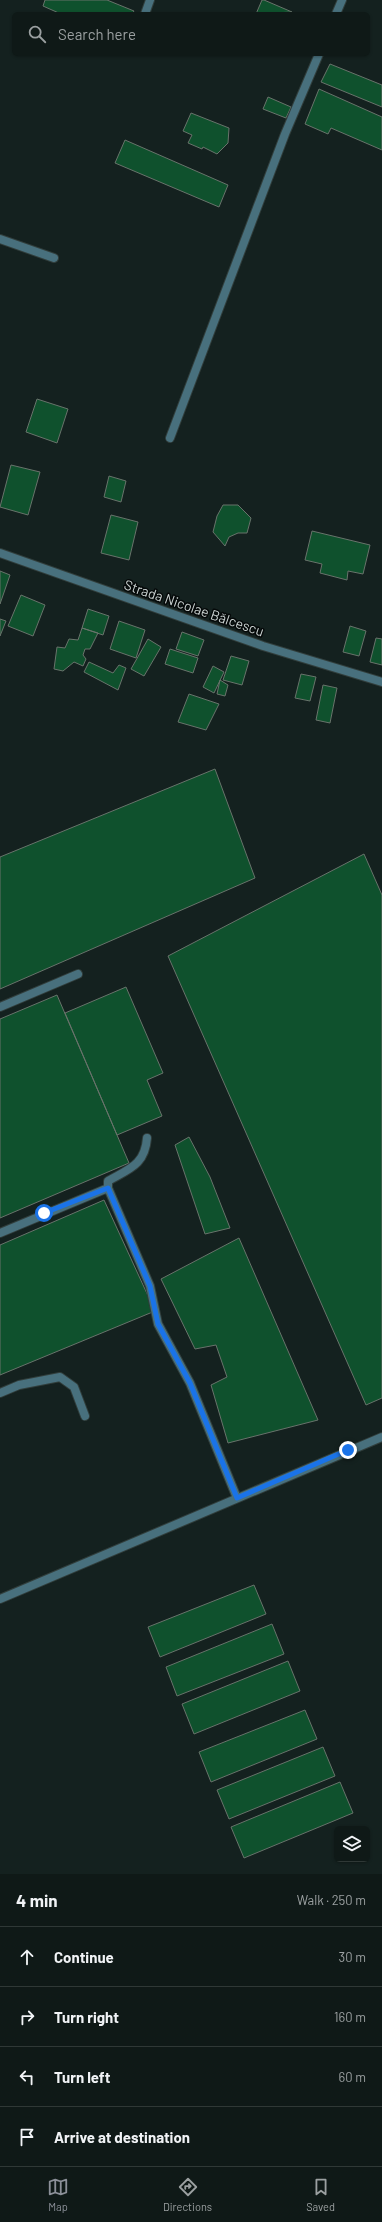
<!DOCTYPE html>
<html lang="en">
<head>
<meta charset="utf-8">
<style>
  :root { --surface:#0f1917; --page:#1d2624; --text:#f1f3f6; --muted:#9ba0a1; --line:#2f3836; --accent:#8c9099 }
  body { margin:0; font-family:Barlow,sans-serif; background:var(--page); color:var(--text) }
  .controls { position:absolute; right:12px; bottom:12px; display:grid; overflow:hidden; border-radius:6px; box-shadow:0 1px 3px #0004 }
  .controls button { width:36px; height:36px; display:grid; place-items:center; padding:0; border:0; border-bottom:1px solid var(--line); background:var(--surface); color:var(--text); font:20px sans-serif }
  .stop { position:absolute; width:12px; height:12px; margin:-9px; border:3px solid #1a73e8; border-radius:50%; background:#fff }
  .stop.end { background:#1a73e8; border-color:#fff; box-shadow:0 1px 4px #0008 }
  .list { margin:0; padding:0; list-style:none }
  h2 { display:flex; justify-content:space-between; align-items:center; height:52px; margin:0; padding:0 16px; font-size:17px }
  h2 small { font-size:13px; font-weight:400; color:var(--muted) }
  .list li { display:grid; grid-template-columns:26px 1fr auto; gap:12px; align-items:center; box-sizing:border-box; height:60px; padding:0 16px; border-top:1px solid var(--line) }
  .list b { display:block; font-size:15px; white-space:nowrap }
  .list em { font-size:13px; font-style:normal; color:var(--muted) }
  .icon { flex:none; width:22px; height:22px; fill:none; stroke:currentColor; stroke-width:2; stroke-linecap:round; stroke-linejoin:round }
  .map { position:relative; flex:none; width:382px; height:1874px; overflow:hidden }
  .search { position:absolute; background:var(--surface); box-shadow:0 1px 3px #0004; left:12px; right:12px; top:12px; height:44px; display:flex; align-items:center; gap:10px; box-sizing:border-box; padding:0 14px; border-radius:6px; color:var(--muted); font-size:15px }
  .sheet { height:292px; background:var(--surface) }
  nav { display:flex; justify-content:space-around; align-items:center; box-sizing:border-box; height:56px; border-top:1px solid var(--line); background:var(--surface); font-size:11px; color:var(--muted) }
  nav a { display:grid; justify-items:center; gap:2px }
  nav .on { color:var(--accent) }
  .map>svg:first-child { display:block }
  .building { fill:#0f512d; stroke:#68736b }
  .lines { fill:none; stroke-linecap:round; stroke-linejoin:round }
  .service-casing { stroke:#313e3c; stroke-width:10 }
  .minor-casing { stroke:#313e3c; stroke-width:10 }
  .service { stroke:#48707d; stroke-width:8 }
  .minor { stroke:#48707d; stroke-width:8 }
  .route { stroke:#1a73e8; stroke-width:5 }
  .labels { text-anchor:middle; stroke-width:3; stroke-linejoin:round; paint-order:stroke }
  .street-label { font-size:14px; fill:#ccd4d3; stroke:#050909 }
</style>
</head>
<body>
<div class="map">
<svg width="382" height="1874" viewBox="0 0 382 1874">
  <rect width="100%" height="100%" fill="#14211f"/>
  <path class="building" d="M45,0h62l27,11 -2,3h-71l-18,-8z
    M262,0h2l28,12 -36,2z
    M330,64l52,21v22l-61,-25z
    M319,89l63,28v33l-51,-22 -3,6 -23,-10z
    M268,97l23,10 -5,11 -23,-9z
    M191,113l38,15 -1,15 -11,11 -14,-7 -1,2 -14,-6 4,-8 -9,-4z
    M125,140l103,45 -9,22 -104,-44z
    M37,399l31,10 -11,34 -31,-11z
    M11,465l29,7 -12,43 -28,-8z
    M109,476l17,5 -5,21 -17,-5z
    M223,505h15l13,13 -4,15h-9l-9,4 -4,9 -12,-14 4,-16z
    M111,515l27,7 -9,38 -28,-7z
    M312,531l58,14 -7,29 -15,-3 -1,9 -27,-7 2,-9 -17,-4z
    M0,571l10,4 -10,29z
    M21,595l24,10 -12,31 -25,-10z
    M88,609l21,7 -6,19 -21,-7z
    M0,619l6,2 -6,15z
    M119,621l26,9 -9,28 -26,-9z
    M350,626l16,5 -7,25 -16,-4z
    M82,628l16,5 -8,16h-5l-2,6 3,4 -3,7 -9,-4 -11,9 -9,-2 3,-22 8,1 4,-9 9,1z
    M182,632l22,8 -6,16 -22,-7z
    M376,638l6,1v26l-12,-3z
    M148,639l13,8 -17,29 -13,-7z
    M170,649l28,9 -5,15 -28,-9z
    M231,656l18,5 -7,24 -19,-5z
    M89,662l24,11 6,-8 7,3 -8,22 -34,-18z
    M213,666l11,6 -10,21 -11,-6z
    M301,674l15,3 -6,24 -15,-3z
    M220,680l8,5 -3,11 -8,-2z
    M323,685l14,3 -7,35 -14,-3z
    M189,694l30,10 -13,26 -28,-8z
    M215,769l40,109 -255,111v-132z
    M364,854l18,41v503l-16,7 -198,-449z
    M126,987l37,86 -16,7 15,36 -45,19 -52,-122z
    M57,995l72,168 -129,55v-199z
    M189,1137l21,40 20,51 -25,6 -30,-89z
    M104,1200l51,111 -155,64v-130z
    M239,1238l79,182 -90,23 -17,-58 16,-8 -11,-32 -21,4 -34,-70z
    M254,1585l12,29 -106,43 -12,-30z
    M272,1624l12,30 -107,42 -11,-29z
    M288,1661l12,30 -106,43 -12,-30z
    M305,1710l12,29 -106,43 -12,-30z
    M323,1747l12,29 -106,43 -12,-29z
    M340,1782l13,31 -109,45 -13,-31z"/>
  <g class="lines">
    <defs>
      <path id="service" d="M145,14l5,-14
        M336,14l6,-14
        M170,438l115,-304 34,-80
        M0,1007l78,-33
        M108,1188l42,98 8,38 32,59 47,115
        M0,1233l108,-45v-7c21,-12 37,-16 39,-43
        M0,1393l19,-8 41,-8 14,10 11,29
        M0,1599l382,-162"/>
      <path id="minor" d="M0,239l54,19
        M0,553l263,93 119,36"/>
    </defs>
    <use href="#service" class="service-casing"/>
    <use href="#minor" class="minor-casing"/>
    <use href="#service" class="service"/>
    <use href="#minor" class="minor"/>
  </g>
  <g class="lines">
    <path class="route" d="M44,1213l64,-25 42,98 8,38 32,59 47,115 111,-48"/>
  </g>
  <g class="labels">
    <g class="street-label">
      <text transform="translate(194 608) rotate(19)" y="5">Strada Nicolae Bălcescu</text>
    </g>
  </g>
</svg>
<div class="controls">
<button><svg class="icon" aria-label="layers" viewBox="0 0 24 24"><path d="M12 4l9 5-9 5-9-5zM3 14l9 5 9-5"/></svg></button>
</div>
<div class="stop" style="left:44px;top:1213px"></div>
<div class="stop end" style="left:348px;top:1450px"></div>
<div class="search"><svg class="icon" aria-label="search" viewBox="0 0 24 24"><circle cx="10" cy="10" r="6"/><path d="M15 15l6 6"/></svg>Search here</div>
</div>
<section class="sheet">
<h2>4 min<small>Walk · 250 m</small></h2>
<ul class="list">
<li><svg class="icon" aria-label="ahead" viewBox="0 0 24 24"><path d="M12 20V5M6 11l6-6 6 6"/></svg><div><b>Continue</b></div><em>30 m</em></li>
<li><svg class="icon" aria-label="right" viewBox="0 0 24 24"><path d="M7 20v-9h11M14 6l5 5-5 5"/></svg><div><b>Turn right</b></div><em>160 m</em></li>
<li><svg class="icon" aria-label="left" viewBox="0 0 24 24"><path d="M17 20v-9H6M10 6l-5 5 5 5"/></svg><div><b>Turn left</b></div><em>60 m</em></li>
<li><svg class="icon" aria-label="arrive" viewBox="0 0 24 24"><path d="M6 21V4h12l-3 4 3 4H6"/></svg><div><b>Arrive at destination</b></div></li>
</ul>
</section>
<nav>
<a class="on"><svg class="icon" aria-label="map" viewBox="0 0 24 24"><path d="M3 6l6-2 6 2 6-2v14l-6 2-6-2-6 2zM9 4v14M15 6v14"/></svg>Map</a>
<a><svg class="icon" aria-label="directions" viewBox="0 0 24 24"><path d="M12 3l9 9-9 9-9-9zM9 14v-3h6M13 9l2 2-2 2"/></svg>Directions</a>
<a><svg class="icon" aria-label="saved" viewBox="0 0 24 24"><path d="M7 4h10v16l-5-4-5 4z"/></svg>Saved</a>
</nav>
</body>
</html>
